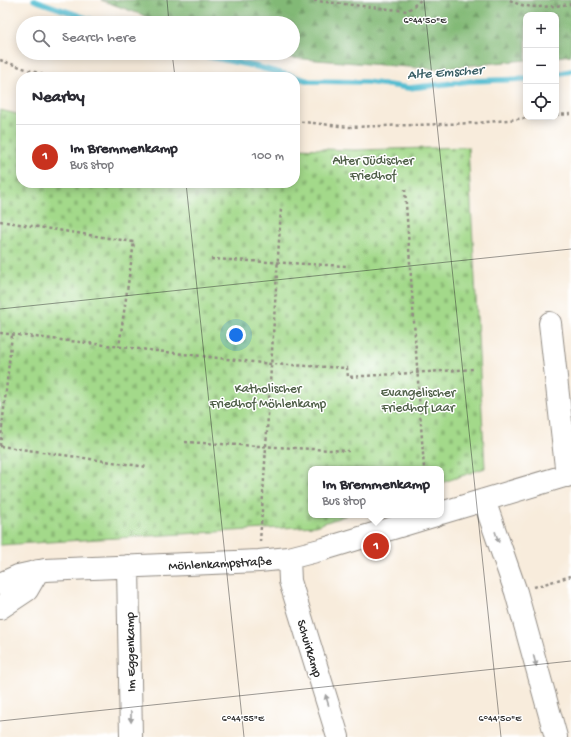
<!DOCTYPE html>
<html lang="en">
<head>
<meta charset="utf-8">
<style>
  :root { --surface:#fff; --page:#f7f7f7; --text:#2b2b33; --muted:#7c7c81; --line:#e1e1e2; --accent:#c8321e }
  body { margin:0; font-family:"Gochi Hand",sans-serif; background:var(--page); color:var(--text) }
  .controls { position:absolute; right:12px; top:12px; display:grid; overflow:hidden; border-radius:8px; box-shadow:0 2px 10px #0003 }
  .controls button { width:36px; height:36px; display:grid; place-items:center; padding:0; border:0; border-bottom:1px solid var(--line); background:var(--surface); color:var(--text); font:20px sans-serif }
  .you { position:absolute; left:236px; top:335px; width:14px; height:14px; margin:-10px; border:3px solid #fff; border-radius:50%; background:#1a73e8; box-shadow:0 0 0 6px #1a73e833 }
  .badge { display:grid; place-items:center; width:26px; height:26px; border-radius:50%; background:var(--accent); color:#fff; font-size:13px; font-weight:700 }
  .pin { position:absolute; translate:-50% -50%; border:2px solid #fff; box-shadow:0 1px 4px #0006 }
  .popup { position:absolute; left:308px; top:466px; width:136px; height:52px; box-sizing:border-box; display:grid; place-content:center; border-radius:8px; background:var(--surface); filter:drop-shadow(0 1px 3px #0005); font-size:13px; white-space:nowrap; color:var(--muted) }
  .popup b { font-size:15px; color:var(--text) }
  .popup::after { content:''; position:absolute; left:50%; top:100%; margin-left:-8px; border:8px solid transparent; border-top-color:var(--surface) }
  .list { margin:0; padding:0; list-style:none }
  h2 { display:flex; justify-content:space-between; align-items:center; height:52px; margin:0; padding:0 16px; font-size:17px }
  h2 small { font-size:13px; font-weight:400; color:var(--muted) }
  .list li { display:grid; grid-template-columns:26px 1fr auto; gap:12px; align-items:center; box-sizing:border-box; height:64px; padding:0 16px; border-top:1px solid var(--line) }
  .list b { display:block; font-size:15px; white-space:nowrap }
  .list p { margin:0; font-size:13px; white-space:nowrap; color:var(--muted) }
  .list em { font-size:13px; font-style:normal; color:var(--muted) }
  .icon { flex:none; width:22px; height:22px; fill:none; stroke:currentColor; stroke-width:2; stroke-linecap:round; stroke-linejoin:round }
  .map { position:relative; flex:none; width:571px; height:737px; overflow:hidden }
  .search { position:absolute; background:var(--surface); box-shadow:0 2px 10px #0003; left:16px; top:16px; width:284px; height:44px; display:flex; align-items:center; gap:10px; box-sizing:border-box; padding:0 14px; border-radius:22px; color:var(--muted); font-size:15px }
  .panel { position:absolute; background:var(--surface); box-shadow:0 2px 10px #0003; left:16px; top:72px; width:284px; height:116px; border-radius:16px }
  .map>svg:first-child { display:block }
  .forest { fill:url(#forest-firs); stroke:#567250 }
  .cemetery { fill:url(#cemetery-stones); stroke:#67825a }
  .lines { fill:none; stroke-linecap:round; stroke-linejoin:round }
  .stream { stroke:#54bdd1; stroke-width:5.5 }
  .minor-casing { stroke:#928c84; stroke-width:24 }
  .path { stroke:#928c84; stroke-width:2.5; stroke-dasharray:3 3; stroke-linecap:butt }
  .minor { stroke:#fff; stroke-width:22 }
  .oneway { fill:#a0a0a0 }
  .ticks { fill:none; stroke:#2b2b2b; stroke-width:1; stroke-opacity:0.45 }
  .labels { text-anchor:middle; stroke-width:3; stroke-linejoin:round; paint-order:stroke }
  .park-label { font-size:13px; fill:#4f5f48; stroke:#fff }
  .street-label { font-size:13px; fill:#2b2b2b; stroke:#fff }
  .water-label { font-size:14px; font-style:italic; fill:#395e65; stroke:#fff }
  .ticks-label { font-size:10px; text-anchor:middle; fill:#2b2b2b; stroke:#fff; stroke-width:3; stroke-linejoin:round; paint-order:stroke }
</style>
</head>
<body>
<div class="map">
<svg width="571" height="737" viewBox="0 0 571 737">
  <defs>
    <pattern id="forest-firs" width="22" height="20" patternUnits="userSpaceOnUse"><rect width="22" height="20" fill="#82b976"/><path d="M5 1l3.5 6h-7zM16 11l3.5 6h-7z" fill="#6b9761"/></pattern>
    <pattern id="cemetery-stones" width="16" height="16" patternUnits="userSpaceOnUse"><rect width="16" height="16" fill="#a3d98a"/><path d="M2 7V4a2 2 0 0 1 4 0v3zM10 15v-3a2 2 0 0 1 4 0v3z" fill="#8cba77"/></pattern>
  </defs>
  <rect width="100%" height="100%" fill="#fff"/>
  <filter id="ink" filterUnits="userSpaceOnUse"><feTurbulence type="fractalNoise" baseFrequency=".025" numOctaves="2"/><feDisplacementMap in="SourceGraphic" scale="8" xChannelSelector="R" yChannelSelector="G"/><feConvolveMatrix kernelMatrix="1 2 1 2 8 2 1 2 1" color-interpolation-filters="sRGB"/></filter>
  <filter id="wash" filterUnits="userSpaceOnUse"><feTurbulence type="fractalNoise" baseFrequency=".012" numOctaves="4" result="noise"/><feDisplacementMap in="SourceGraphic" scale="16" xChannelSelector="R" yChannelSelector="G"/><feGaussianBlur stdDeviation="0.9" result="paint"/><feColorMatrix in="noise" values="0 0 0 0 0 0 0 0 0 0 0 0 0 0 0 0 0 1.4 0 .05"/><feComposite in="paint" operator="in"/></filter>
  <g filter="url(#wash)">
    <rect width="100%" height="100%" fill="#f8ecdc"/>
    <path class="forest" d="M101,0h470v55l-15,2v-42h-30v45l-92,9 -182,-14 -5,-2h46v-30h-129z"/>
    <path class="cemetery" d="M0,110l21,5v68h274v-35l59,2 114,-3 17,321 -44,15v-14h-130v46h36l-32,11 -315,19z"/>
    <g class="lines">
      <path class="stream" d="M34,0l67,23
        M191,53l63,13 41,11
        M556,74l15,-3
        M295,77l14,4 58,1 42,6 61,-7 56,-2"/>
    </g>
  </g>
  <g filter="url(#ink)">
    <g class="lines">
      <defs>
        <path id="minor" d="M550,323l17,153
          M484,500l32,92 40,145
          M441,513l130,-39
          M289,558l1,23 48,156
          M128,566l3,171
          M0,584l18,-8 27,-6 214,-9 30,-3 35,-9 112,-34
          M0,608l27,-18 11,-19"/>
      </defs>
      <use href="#minor" class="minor-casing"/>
      <path class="path" d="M308,0l99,11 14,-11
        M510,0c17,11 42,6 61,4
        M0,60l49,17
        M556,115l15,-1
        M295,121l54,6 128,-4 61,-6
        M405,189l19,280
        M0,221l134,21 -15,105
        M211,259l135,7
        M0,333l271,31 76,4 1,9 126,-8
        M185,442l164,9
        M0,446l147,21
        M0,446l12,-111
        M260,542l21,-333
        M534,587l37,-11"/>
      <use href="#minor" class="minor"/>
    </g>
    <defs><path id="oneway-solid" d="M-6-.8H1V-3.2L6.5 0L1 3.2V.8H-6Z"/></defs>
    <g class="oneway">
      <use href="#oneway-solid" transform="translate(497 537) rotate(71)"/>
      <use href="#oneway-solid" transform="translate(535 661) rotate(75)"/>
      <use href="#oneway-solid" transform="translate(327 700) rotate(-107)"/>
      <use href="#oneway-solid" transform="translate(131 717) rotate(89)"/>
    </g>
  </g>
  <path class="ticks" d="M167,0l2,23M424,0l77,737M172,53l3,24M186,183l58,554M0,309l571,-60M0,721l571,-60"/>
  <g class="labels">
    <g class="park-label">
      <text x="373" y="164">Alter Jüdischer<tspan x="373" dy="15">Friedhof</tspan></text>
      <text x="268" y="392">Katholischer<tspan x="268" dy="15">Friedhof Möhlenkamp</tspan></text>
      <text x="418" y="396">Evangelischer<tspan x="418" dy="15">Friedhof Laar</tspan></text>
    </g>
    <g class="street-label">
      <text transform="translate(220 562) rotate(-3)" y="5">Möhlenkampstraße</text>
      <text transform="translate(311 648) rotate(73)" y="5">Schuirkamp</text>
      <text transform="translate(129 652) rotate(-91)" y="5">Im Eggenkamp</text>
    </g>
    <g class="water-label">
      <text transform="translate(445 71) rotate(-4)" y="5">Alte Emscher</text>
    </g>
  </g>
  <g class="ticks-label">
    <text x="425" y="23">6°44'50"E</text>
    <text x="243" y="721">6°44'55"E</text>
    <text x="500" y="721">6°44'50"E</text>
  </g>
</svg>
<div class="controls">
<button>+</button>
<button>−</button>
<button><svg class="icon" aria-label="locate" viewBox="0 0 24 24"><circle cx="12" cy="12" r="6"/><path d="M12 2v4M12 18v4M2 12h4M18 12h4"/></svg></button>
</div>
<div class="you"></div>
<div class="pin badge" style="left:376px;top:546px">1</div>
<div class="popup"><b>Im Bremmenkamp</b>Bus stop</div>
<div class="search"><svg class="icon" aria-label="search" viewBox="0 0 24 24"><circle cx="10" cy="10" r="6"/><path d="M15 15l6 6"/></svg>Search here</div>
<section class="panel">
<h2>Nearby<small></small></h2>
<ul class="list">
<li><span class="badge">1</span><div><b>Im Bremmenkamp</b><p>Bus stop</p></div><em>100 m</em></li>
</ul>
</section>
</div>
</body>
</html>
